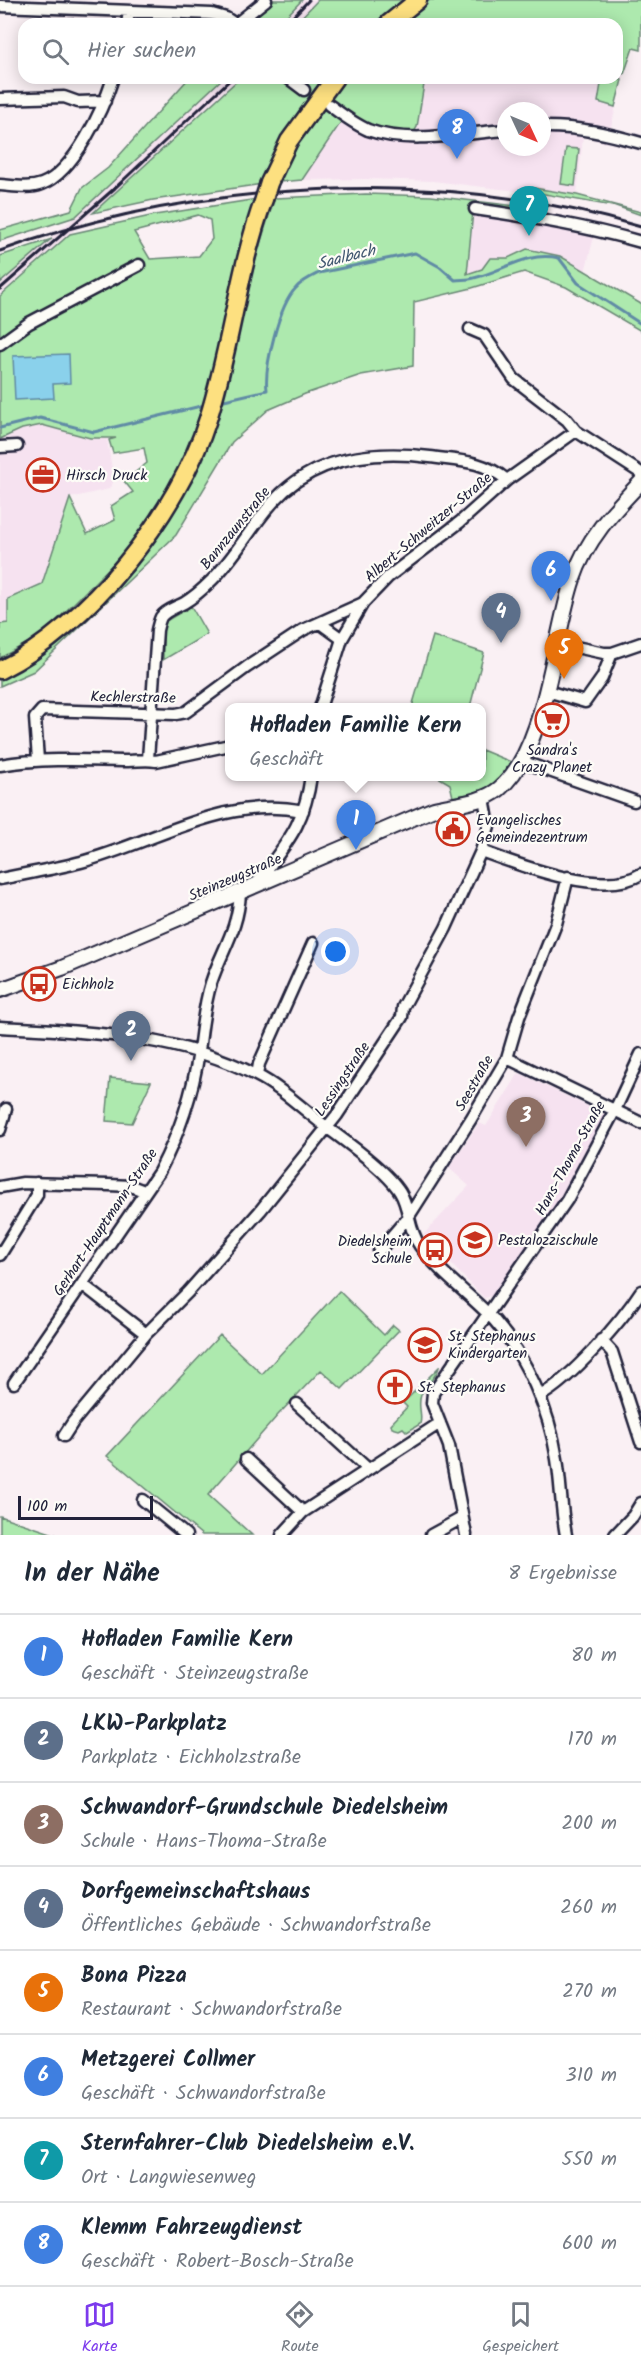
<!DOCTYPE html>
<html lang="de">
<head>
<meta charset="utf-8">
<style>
  :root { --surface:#fff; --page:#f6f6f7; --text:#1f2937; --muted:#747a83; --line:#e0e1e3; --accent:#7c3aed }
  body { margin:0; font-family:Kalam,sans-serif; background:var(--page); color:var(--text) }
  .compass { position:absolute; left:497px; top:102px; width:54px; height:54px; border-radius:50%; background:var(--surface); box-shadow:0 3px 15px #0003; rotate:134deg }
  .scale { position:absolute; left:18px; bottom:15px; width:135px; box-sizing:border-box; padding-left:6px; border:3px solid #22223b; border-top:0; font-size:16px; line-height:21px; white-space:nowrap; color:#22223b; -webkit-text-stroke:4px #fdfcf7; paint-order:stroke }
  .you { position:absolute; left:336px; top:952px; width:21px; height:21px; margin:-15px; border:4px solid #fff; border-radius:50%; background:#1a73e8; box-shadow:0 0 0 9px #1a73e833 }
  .badge { display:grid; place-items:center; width:39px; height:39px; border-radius:50%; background:var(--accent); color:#fff; font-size:20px; font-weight:700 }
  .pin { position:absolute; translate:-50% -50px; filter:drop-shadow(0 2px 3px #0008) }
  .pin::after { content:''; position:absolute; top:32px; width:21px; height:18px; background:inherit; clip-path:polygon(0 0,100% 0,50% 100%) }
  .popup { position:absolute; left:225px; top:703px; width:261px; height:78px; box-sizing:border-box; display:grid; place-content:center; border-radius:12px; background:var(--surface); filter:drop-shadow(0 2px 4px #0005); font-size:20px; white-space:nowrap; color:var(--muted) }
  .popup b { font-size:22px; color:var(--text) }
  .popup::after { content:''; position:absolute; left:50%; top:100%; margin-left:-12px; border:12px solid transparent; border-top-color:var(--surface) }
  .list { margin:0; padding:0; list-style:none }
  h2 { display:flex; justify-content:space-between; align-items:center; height:78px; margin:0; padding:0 24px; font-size:26px }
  h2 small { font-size:20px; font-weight:400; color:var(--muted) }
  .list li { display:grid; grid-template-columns:39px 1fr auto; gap:18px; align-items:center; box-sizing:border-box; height:84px; padding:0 24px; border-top:2px solid var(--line) }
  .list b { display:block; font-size:22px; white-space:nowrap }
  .list p { margin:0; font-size:20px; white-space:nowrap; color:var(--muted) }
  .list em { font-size:20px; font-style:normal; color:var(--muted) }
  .icon { flex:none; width:33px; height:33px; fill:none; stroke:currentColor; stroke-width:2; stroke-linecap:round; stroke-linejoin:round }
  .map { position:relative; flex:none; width:641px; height:1535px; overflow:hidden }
  .search { position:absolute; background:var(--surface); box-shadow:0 3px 15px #0003; left:18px; right:18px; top:18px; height:66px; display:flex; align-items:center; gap:15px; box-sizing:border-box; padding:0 21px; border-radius:18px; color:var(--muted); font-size:22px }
  .sheet { height:750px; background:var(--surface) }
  nav { display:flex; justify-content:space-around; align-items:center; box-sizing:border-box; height:84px; border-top:2px solid var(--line); background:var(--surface); font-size:16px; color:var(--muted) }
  nav a { display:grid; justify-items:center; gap:3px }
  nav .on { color:var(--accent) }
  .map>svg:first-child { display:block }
  .built { fill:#f6e2f0; fill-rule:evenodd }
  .green { fill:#ade9ae; stroke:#688674; stroke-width:1.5; fill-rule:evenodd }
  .water { fill:#8ad1eb; stroke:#608ba5; stroke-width:1.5 }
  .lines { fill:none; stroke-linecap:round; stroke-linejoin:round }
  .stream { stroke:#608ba5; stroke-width:3 }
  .street-casing { stroke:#22223b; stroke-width:15 }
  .secondary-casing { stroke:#22223b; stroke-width:18 }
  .primary-casing { stroke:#22223b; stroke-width:21 }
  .street { stroke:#fdfcf7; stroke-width:10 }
  .secondary { stroke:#fdfcf7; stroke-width:14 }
  .primary { stroke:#fde080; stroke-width:16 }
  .rail { stroke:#22223b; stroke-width:3 }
  .primary-bridge-casing { stroke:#22223b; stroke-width:21; stroke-linecap:butt }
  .primary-bridge { stroke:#fde080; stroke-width:16 }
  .labels { text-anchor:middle; stroke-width:4.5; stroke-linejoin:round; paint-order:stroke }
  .poi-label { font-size:15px; fill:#22223b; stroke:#fdfcf7; text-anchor:start }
  .street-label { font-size:15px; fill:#22223b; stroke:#fdfcf7 }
  .water-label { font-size:16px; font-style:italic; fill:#415770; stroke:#fdfcf7 }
</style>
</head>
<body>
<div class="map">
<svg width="641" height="1535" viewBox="0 0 641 1535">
  <rect width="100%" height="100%" fill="#faf0f4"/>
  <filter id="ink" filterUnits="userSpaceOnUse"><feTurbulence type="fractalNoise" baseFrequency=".0167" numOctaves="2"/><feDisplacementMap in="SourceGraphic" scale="12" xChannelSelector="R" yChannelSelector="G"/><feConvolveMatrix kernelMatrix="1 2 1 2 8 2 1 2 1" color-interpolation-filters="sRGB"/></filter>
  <g filter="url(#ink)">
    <path class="built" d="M302,0h16l-23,24h-16z
      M617,71l7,3 -17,69 -24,-6 -6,58 -43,-7 -1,5 -100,-12 -66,-2 -65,1 45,-67 67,19 3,-5 8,-49h192zM506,111h36v36h-36z
      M223,78h17l-86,81 -154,137v-13l111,-98z
      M472,211l123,22 -10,39 -25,-16 -43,-3 -9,5h-18l-8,11 -15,5z
      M42,425l48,13 17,1 7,42 -5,8 -39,9 -28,86 -34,15v24l-8,1v-185l22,-10z
      M519,1073l87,42 -43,82 -68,98 -11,3 -61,-63 46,-49 -20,-18 30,-45 7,3z"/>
    <path class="green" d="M273,0h29l-23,24h-32l-1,-2z
      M318,0h88l-27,24h-84z
      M430,0h211v50l-8,-2 -9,26 -7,-3v-47h-217z
      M189,78h34l-148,139 -75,24v-11l71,-20 11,-22 26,-20z
      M240,78h85c-29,29 -46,69 -62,106l-110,16 -60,13z
      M345,78h80l-8,49 -3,5c-25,-1 -46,-5 -67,-19l-45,67 -22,2c17,-40 36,-71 65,-104z
      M602,78l20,2 -7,27 -17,-5z
      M566,148l13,1 -4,37 -14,-2z
      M534,188l43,7 64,17v3l-28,-10 -1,1 -79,-14z
      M366,194l65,2 104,12 -1,12 -61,-9 -6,63 15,-5 8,-11h18l19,-9 33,7 81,48v27l-75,-44 -42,-15 -52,16 -58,14 -1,64 -52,9 -56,19 -37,16 -36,32 -56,93 -142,136 -34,15v-11c25,-16 54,-31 77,-50 64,-55 115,-131 142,-211l-3,-1c21,-71 34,-145 59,-215z
      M258,199l-54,210 -25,65 -47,71 -90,90 -42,23v-34l8,-1v-24l34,-15 28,-86 17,36 28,-14 -4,-14 22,-14 -9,-11 23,-18 -3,-15 -31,5 -4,-13 7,-2h-26l-48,-13 -20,4 -22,10v-143l70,-62 85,-19zM198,215l12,5 2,19 -13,17 -49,3 -16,-27z
      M52,239l-2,1 -50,43v-27z
      M191,606l16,28 -44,26v-29l3,-10z
      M433,636l51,17 -14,54h-58z
      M482,750l29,12c-12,25 -32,31 -58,35l-3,-13 -12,-7 44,-1z
      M110,1078l41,4 -19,41 -26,-2z
      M339,1291l45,44 9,-10 6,5 -57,59 -21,-19 -43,45 -70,80 44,40h-50l-95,-79 113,-121 42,39z
      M439,1367c-2,10 -14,18 -18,28 -4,11 2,20 -1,29l-13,8 -4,-4 -4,2 -7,-2 -1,-4 16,-17 -4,-4z
      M0,1516l57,19h-57z"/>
    <path class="water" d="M69,354l1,29 -17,1 1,14 -39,2 -2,-44z"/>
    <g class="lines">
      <path class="stream" d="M220,401l47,-11c-3,-23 12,-85 29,-102 6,-7 15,-11 23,-15l96,-20 25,14 15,13c6,-1 13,0 19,-2 30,-7 52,-27 85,-20l19,25 63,41
        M0,428l40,-10 54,14 111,-27"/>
      <defs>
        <path id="street" d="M0,6l212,8 14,4 9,6
          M127,24l2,-12
          M236,24l30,-24
          M288,78l16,12
          M0,99l64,-2 14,5 27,-1
          M329,105c12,9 25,19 39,25 40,15 96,3 138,0
          M542,127c34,-1 67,7 99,16
          M0,185c14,1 29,4 42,-1 32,-12 61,-75 71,-106
          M475,209c56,8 111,17 166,33
          M470,329l14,6 30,44 53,41 9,11 65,42
          M0,344l29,-21 110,-58
          M0,447l17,-1
          M320,623l22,16
          M557,643l47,10h8l29,-10
          M547,691l38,11 17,-24 10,-25
          M320,708l22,-69 21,-36 25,-26 72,-55 47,-42 69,-49
          M148,759l9,-129c1,-4 2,-9 4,-13 5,-7 16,-10 23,-14 10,-6 20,-15 28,-23 24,-24 40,-55 62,-79 40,-44 100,-51 156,-44 30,4 52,3 77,23
          M38,760l-3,-42 7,-8 134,4 10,-2 61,-45 56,-37 60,-27
          M521,761l113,40
          M0,765c43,-7 84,-5 128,-4 10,0 18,-2 28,0l74,-16
          M481,851c38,14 123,47 160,23
          M0,879c27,-6 55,-10 81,-17 75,-20 143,-67 222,-51
          M255,886c29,-41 49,-58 56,-110
          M0,1027c87,5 176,7 256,48 26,13 49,36 73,54 20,15 58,42 71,63 10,16 8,38 20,54 20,28 51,49 74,74 33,38 55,89 63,139 4,25 4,51 9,76
          M507,1058l134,65
          M257,1075l2,-11 54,-121
          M0,1130l6,-21
          M0,1187l23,-4 86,2 22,1 13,5
          M379,1251l30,-35 62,-97 36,-61 12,-41 37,-93 12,-47
          M0,1255l37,-60v-12
          M82,1284l64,50
          M601,1340l11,12 29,90
          M14,1383l145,-211c20,-38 34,-79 40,-121 3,-23 5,-46 12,-68 11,-34 27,-52 29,-90
          M540,1396c31,-17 81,-74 101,-105
          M297,1404l71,65
          M64,1436l9,-14 73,-88 42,-42 72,-81 77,-96 65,-98 1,-10 43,-79 35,-77 8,-25 -5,-28
          M246,1459l57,53
          M143,1500l43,35
          M282,1535l21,-23 137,-89
          M431,1535l31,-17
          M466,1535l-17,-89 -17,-43 1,-10 134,-193 48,-90 26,-56
          M615,1535l18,-19 8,-13"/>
        <path id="secondary" d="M0,990l62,-22 372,-159c21,-5 48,-6 65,-20 48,-40 54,-152 74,-210 13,-39 40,-68 68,-97"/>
        <path id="primary" d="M388,24l30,-24
          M269,183l20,-42 46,-63
          M0,670c88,-43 179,-158 208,-251 23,-72 30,-149 56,-220"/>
      </defs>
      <use href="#street" class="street-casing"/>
      <use href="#secondary" class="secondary-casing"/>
      <use href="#primary" class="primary-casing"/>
      <use href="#street" class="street"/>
      <use href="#secondary" class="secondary"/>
      <use href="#primary" class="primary"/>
      <path class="rail" d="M286,24l23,-24
        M0,251c196,-71 441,-85 641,-24
        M0,289l115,-101 117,-110"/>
      <defs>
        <path id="primary-bridge" d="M264,199l5,-16"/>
      </defs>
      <use href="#primary-bridge" class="primary-bridge-casing"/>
      <use href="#primary-bridge" class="primary-bridge"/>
    </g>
  </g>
  <defs>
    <symbol id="office-ring" viewBox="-11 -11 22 22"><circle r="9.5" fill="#fdfcf7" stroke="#c8321e" stroke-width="1.5"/><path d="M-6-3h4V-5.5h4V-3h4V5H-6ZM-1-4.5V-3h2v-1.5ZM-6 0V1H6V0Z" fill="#c8321e"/></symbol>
    <symbol id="supermarket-ring" viewBox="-11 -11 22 22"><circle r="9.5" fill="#fdfcf7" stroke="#c8321e" stroke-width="1.5"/><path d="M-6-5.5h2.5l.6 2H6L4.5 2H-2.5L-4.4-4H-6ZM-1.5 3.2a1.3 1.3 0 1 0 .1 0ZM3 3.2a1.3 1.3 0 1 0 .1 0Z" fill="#c8321e"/></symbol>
    <symbol id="civic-ring" viewBox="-11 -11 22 22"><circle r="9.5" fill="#fdfcf7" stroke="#c8321e" stroke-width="1.5"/><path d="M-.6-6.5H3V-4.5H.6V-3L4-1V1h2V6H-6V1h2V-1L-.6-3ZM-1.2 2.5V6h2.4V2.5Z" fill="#c8321e"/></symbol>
    <symbol id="bus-ring" viewBox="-11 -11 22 22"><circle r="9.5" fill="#fdfcf7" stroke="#c8321e" stroke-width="1.5"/><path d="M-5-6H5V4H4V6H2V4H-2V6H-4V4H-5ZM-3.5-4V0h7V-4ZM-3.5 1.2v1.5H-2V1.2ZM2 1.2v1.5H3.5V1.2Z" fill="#c8321e"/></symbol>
    <symbol id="school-ring" viewBox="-11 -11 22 22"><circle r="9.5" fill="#fdfcf7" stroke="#c8321e" stroke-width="1.5"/><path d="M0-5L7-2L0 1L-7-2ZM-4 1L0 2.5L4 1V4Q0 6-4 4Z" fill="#c8321e"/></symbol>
    <symbol id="church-ring" viewBox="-11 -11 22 22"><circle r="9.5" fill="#fdfcf7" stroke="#c8321e" stroke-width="1.5"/><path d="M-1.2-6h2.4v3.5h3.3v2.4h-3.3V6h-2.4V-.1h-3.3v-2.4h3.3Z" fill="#c8321e"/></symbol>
  </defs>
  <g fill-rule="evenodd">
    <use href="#office-ring" x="24" y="456" width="38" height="38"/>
    <use href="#supermarket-ring" x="533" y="701" width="38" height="38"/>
    <use href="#civic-ring" x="434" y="810" width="38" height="38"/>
    <use href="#bus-ring" x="20" y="965" width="38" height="38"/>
    <use href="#school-ring" x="456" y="1221" width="38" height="38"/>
    <use href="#bus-ring" x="416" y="1231" width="38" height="38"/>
    <use href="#school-ring" x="406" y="1326" width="38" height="38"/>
    <use href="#church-ring" x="376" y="1368" width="38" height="38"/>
  </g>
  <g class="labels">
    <g class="poi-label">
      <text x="66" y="480">Hirsch Druck</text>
      <text x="552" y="755" text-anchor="middle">Sandra's<tspan x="552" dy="17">Crazy Planet</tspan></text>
      <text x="476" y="825">Evangelisches<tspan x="476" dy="17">Gemeindezentrum</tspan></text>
      <text x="62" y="989">Eichholz</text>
      <text x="498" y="1245">Pestalozzischule</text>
      <text x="412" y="1246" text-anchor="end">Diedelsheim<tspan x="412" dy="17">Schule</tspan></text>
      <text x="448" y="1341">St. Stephanus<tspan x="448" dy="17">Kindergarten</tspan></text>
      <text x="418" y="1392">St. Stephanus</text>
    </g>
    <g class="street-label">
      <text transform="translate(428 527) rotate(-40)" y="5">Albert-Schweitzer-Straße</text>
      <text transform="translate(235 528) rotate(-51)" y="5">Bannzaunstraße</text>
      <text transform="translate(133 697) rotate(1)" y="5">Kechlerstraße</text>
      <text transform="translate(235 877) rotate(-23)" y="5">Steinzeugstraße</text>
      <text transform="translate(342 1079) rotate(-56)" y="5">Lessingstraße</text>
      <text transform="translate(474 1083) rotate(-60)" y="5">Seestraße</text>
      <text transform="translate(570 1158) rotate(-61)" y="5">Hans-Thoma-Straße</text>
      <text transform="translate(105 1222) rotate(-56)" y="5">Gerhart-Hauptmann-Straße</text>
    </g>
    <g class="water-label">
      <text transform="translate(346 256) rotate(-14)" y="6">Saalbach</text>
    </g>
  </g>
</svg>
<svg class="compass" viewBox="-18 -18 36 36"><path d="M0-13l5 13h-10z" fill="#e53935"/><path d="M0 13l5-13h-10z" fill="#747a83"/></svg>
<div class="scale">100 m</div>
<div class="you"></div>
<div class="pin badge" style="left:356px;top:850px;background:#3f7fe0">1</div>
<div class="popup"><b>Hofladen Familie Kern</b>Geschäft</div>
<div class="pin badge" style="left:131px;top:1061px;background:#5c6f8a">2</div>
<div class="pin badge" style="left:526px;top:1147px;background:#8d6e63">3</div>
<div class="pin badge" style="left:501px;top:643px;background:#5c6f8a">4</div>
<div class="pin badge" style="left:564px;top:679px;background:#e8710a">5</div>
<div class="pin badge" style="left:551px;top:601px;background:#3f7fe0">6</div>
<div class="pin badge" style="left:529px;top:236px;background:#0f9aa8">7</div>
<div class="pin badge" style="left:457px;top:159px;background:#3f7fe0">8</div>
<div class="search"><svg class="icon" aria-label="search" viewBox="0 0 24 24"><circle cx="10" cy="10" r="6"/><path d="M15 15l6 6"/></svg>Hier suchen</div>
</div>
<section class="sheet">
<h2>In der Nähe<small>8 Ergebnisse</small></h2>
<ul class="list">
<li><span class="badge" style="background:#3f7fe0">1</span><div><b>Hofladen Familie Kern</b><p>Geschäft · Steinzeugstraße</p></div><em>80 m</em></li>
<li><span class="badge" style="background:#5c6f8a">2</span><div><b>LKW-Parkplatz</b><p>Parkplatz · Eichholzstraße</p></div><em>170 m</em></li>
<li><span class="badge" style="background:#8d6e63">3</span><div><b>Schwandorf-Grundschule Diedelsheim</b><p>Schule · Hans-Thoma-Straße</p></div><em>200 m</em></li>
<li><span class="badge" style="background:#5c6f8a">4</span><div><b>Dorfgemeinschaftshaus</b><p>Öffentliches Gebäude · Schwandorfstraße</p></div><em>260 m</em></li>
<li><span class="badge" style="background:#e8710a">5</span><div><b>Bona Pizza</b><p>Restaurant · Schwandorfstraße</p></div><em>270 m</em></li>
<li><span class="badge" style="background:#3f7fe0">6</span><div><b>Metzgerei Collmer</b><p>Geschäft · Schwandorfstraße</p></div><em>310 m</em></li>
<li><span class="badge" style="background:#0f9aa8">7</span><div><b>Sternfahrer-Club Diedelsheim e.V.</b><p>Ort · Langwiesenweg</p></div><em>550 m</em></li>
<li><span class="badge" style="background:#3f7fe0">8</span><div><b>Klemm Fahrzeugdienst</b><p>Geschäft · Robert-Bosch-Straße</p></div><em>600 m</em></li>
</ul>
</section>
<nav>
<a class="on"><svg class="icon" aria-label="map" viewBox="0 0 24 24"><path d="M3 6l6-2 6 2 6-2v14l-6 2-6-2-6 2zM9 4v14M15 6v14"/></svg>Karte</a>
<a><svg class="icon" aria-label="directions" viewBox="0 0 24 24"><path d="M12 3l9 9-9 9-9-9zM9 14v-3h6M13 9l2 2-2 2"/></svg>Route</a>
<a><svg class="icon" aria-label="saved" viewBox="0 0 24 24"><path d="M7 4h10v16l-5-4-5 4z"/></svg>Gespeichert</a>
</nav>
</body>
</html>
